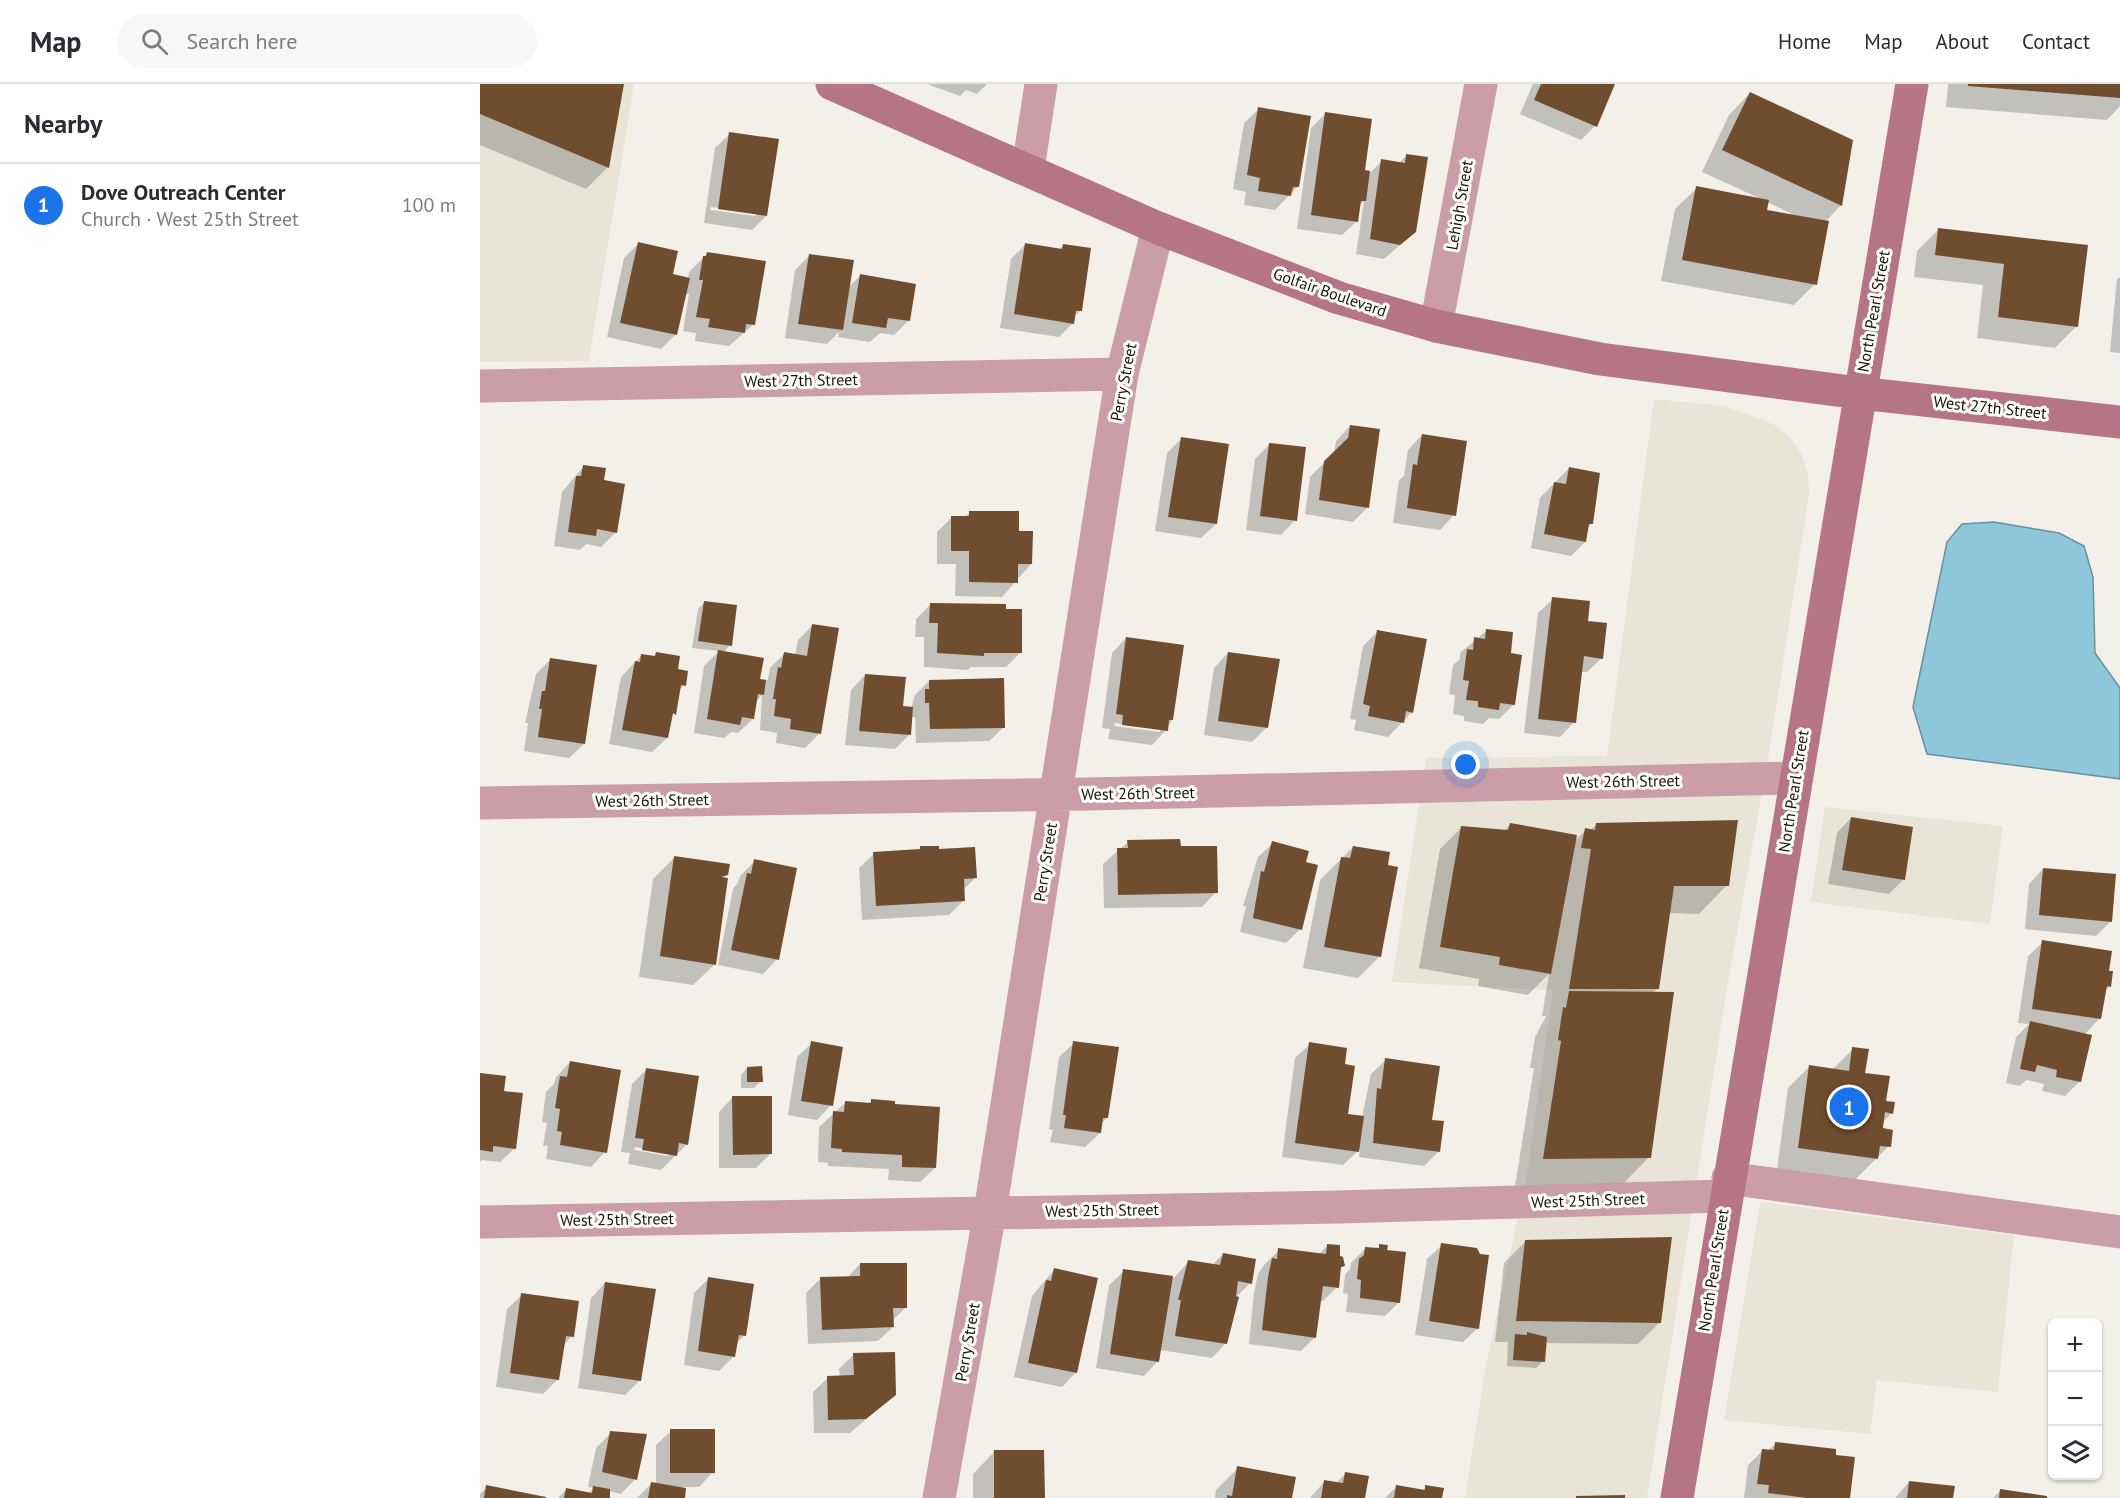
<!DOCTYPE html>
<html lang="en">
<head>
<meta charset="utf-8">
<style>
  :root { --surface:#fff; --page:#f7f7f7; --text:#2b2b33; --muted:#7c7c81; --line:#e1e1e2; --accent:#1a73e8 }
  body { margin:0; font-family:"PT Sans",sans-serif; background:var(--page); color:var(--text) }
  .controls { position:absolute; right:18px; bottom:18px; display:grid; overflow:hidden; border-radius:9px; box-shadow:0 2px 4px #0004 }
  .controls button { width:54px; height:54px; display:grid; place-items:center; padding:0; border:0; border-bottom:2px solid var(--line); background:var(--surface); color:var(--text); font:30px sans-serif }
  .you { position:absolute; left:986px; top:681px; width:21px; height:21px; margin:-15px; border:4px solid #fff; border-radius:50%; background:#1a73e8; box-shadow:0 0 0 9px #1a73e833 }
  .badge { display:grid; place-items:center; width:39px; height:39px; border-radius:50%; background:var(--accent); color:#fff; font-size:20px; font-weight:700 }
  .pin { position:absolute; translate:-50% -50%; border:3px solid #fff; box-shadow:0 2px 6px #0006 }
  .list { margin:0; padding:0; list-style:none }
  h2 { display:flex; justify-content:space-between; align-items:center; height:78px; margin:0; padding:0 24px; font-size:26px }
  h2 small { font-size:20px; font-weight:400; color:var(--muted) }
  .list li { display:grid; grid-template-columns:39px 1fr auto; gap:18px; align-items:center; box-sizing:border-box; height:84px; padding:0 24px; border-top:2px solid var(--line) }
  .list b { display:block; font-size:22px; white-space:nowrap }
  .list p { margin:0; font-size:20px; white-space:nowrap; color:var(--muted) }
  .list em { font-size:20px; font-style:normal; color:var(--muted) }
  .icon { flex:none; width:33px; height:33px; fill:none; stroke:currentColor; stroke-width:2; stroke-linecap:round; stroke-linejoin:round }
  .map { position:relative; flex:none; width:1640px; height:1414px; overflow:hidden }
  header { display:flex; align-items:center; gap:36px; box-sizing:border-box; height:84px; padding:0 30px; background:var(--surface); border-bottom:2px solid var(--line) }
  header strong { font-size:28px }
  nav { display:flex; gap:33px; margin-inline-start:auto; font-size:21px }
  .search { width:420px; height:54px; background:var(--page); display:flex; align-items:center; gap:15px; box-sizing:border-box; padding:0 21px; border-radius:33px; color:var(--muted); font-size:22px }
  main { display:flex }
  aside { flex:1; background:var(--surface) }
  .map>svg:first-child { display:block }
  .built { fill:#e8e4d6 }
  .water { fill:#8ec6dc; stroke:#69909f; stroke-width:1.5 }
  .shadow { fill:#0003; fill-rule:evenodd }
  .building { fill:#714d2f }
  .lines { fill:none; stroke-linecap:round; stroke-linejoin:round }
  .street { stroke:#cb9da9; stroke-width:33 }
  .secondary { stroke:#b67487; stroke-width:33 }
  .labels { text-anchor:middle; stroke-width:6; stroke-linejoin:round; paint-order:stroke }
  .street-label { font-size:16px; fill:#141311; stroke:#fffef9 }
</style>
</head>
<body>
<header>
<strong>Map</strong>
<div class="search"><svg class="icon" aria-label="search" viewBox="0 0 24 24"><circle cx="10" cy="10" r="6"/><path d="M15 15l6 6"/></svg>Search here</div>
<nav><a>Home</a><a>Map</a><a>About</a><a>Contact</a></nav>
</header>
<main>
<aside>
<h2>Nearby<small></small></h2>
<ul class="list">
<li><span class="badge">1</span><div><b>Dove Outreach Center</b><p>Church · West 25th Street</p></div><em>100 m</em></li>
</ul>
</aside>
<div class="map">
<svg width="1640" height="1414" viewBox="0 0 1640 1414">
  <rect width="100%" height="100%" fill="#f2f0e9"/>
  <path class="built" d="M0,0h154l-45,277 -109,1z
    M1174,315l71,7 48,18 17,13 11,16 7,21 1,21 -40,258 -42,235 -80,510h-182l20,-128 42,-195 26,-185 -161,-8 34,-224 181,-2z
    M1345,723l178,19 -13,98 -179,-22z
    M1280,1118l254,33 -16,157 -121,-12 -7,54 -146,-14z"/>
  <path class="water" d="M1514,438l65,11 25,13 9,31 2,76 25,35v91l-193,-25 -14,-47 34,-165 15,-18z"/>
  <path class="shadow" d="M0,0h142l-14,83 -22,22 -106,-44z
    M447,0h60l-10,10 -11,-4 -6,6z
    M1053,0h80l-18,42 -14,14 -61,-26z
    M1468,0h172v22l-13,14 -161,-13z
    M1270,9l91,112 -16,17 -10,62 -21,21 -133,-24 14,-72 22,-21 62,10 -57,-26 27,-57zM1287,118l27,13 -29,-4z
    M779,25l39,77 -23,24 -31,-5 2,-13 -13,-3 11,-66z
    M845,30l39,57 5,3 13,-13 17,2 8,-8 8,77 -31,27 -28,-5 8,-53 -5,5 -2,15 -15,14 -45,-6 14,-101z
    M250,50l36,82 -14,14 -48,-7 11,-75zM231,123l45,6v3l-46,-6z
    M1459,145l147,17 -9,80 -22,22 -78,-10 6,-53 -69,-8 3,-26z
    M159,159l32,32 17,4 1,-7 19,-19 46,71 -25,22 -34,-5 1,-8 -13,-2 6,-37h-4l-9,40 -15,15 -54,-12 17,-79z
    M545,161l34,5 4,-4 17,65 -6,6 -1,6 -14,14 -59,-9 11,-69z
    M330,171l38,33 12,-12 48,45 -14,14 -14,-2 -10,9 -32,-5 1,-5 -12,12 -42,-6 10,-68z
    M1640,193v76l-10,-1 7,-73z
    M870,342l18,81 -15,15 -48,-8 5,-37 24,-24 2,-12z
    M942,351l32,80 -14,15 -47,-7 6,-43 5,-4 4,-26z
    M701,355l35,85 -15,14 -46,-7 12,-78z
    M790,360l25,76 -14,15 -35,-5 9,-71z
    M104,382l18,15 14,51 -15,15 -15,-3 -6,6 -26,-4 8,-54z
    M1089,384l22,56 -4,4 -2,14 -14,14 -40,-8 9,-50z
    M490,428l47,21 14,31 -29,33 -47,-1 1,-32h-19v-32l15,-15h13z
    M1073,515l49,59 -15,14h-7l-6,50 -14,15 -36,-4 14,-120z
    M225,518l25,43 -7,8 36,27 6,2 3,-3 2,-11 14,-14 11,2 3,-16 14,-14 8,107 -15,15 -29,-5 1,-10 -17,-3 2,-35 -6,6 -3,18 -15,14 -7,-1 -7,6 -30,-5 10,-67 15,-15 -27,-3 6,-39z
    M450,521l75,5 15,43 -14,14h-35l-3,3 -44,-3v-30h-9l1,-18z
    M898,547l34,81 -24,25 -34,-7 2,-10 -6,-1 13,-73z
    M1006,547l23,23 5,50 -15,15 -10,-1 -6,6 -19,-3v-5l-11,-2 2,-19 -6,-1 4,-29 7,-6v-6z
    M646,554l46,82 -6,10 -14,15 -44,-6 2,-10 -8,-1 10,-75zM635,639l45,6v3l-46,-6z
    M748,569l39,74 -15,15 -48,-7 10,-67z
    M177,570l19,16 8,15 -5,5 -12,48 -15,14 -43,-8 12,-67 20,-21 12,1z
    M71,575l33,85 -15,14 -45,-7 4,-28h-3l11,-49z
    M385,591l37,33h9l4,-13 14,-14 75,46 -15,14 -73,2 -1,-26h-4l-2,18 -14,14 -50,-4 6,-55z
    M1371,734l52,62 -14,14 -61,-10 9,-51z
    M1117,740l130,61 -28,29 -30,-1 -11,75 -5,5 -4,164 -28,29h-106l19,-118h-4l5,-31 11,-21h-4l7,-42 -21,21 -50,-9 1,-7 -60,-11 21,-119 21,-21 43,3 6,-6 64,17 12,-12h4z
    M648,758l51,6 37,44 -14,15 -98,1 -1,-44z
    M793,759l27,86 -14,14 -46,-11 6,-26h-3l15,-49z
    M873,763l26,110 -21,21 -55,-10 17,-88z
    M441,764l17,2 37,28 -12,12 1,10 -15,15 -87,5 -3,-52 15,-14 43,-3z
    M195,773l52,17 -5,5 -7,85 -22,21 -54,-8 14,-98z
    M275,777l22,98 -14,15 -45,-9 15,-76 5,-6 2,-7z
    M1563,785l68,52 -15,15 -71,-7 4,-45z
    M1563,858l64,30 3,14 -6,5 -4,27 -16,17 -4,46 -15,15 -23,-5 2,-7 -18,-4 -6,6 -14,-3 10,-46 13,-13 -11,-1 10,-67z
    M332,959l19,62 -14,15 -29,-5 9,-58z
    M594,959l33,75 -6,6 -1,9 -15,14 -35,-5 3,-12 -4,-1 10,-72z
    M830,960l36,72 16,1 9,-43 15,-14 44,61 8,31 -14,14 -65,-9 1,-8 -17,16 -61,-8 13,-99z
    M1373,965l10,25 29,39 -10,10 -1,6 8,17 -34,34 -78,-11 11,-81 21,-21 23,3z
    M90,978l35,90 -14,15 -45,-8 2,-13h-5l4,-23 -5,-1 4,-30 8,-8 2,-7z
    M267,984l14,13 -7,7h-13v-13z
    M166,986l41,74 -26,26 -33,-6 2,-11 -9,-1 11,-68zM155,1063l36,6 -3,3 -34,-6z
    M0,990l22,18 13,56 -15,14 -18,-2 -2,2z
    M253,1013l38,56 -15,15h-37v-56z
    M392,1016l63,68 -15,14 -32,-2 1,-11 -61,-3v-3l-10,-1 1,-35 26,-24 23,1z
    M1046,1157l134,81 -22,22 -93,-1 -2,18 -7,7 -29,-2 1,-24h-13l9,-79z
    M962,1161l36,83 -15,14 -48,-7 12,-76z
    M847,1162l16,20 -4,4 -2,17 -14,14h-3l-5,36 -14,14 -52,-7 5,-51 4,-19 6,-9 15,-15 39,5z
    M900,1162l19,56 -14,14 -39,-4 2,-18 -5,-1 2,-18 5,-6 1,-6 14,-14 11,1z
    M743,1170l27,29 -15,15 -9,45 -14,15 -52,-8 -2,11 -14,15 -48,-8 13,-83 15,-14 50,7 15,-17 23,4z
    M380,1180l45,44 -13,13 1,6 -15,14 -70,3 -2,-51 15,-15h26z
    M574,1186l22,102 -14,15 -48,-10 18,-81z
    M228,1195l37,56 -10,9 -1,12 -15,15 -35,-6 10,-72z
    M125,1199l35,97 -15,15 -47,-7 13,-90z
    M42,1211l50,41 -9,10 -5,33 -15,15 -47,-7 11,-78z
    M374,1270l41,40 -45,39h-36l-1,-41 15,-14 12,-1 -1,-8z
    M191,1347l42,41 -14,15h-21l5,11h-46l14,-14 5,1v-40z
    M131,1349l24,46 -14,15 -12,-3v7h-51l8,-8 22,4 6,-6 -6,-1 8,-39z
    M1296,1359l73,55h-105l4,-33 15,-15 5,1z
    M514,1368l49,46h-70v-24z
    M758,1384l53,30h-76l1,-8z
    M866,1389l17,25h-53l15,-17 11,2z
    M1429,1398l43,16h-57z
    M7,1403l53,11h-60v-4z
    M916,1403l26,4 4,-4 14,11h-55z
    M1520,1407l45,7h-52z"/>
  <path class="building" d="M0,0h144l-15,84 -129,-54z
    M1061,0h74l-18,43 -63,-27z
    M1488,0h152v14l-152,-12z
    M1270,8l103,48 -11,66 -120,-56z
    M778,23l53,9 -12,71h-6l-2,9 -33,-5 2,-13 -13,-3z
    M845,28l47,7 -7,51 5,1 -4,30h-5l-3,21 -47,-7z
    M249,48l50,7 -12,77 -49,-7z
    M926,70l22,3 -12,75 -16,13 -30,-6 11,-80 24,4z
    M1216,102l73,14 -2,10 62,11 -12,64 -135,-25z
    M1458,144l150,17 -10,82 -80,-10 6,-53 -69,-9z
    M158,158l40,9 -5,23 17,4 -13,57 -57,-12z
    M545,159l37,6 1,-5 28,4 -9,63h-6l-2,13 -60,-10z
    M227,168l59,9 -11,64 -9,-1 -1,9 -37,-6 2,-8 -14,-2 7,-37h-4l4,-24h3z
    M329,170l45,6 -11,70 -45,-6z
    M380,190l56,10 -6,37 -22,-3 -2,10 -34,-5z
    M870,341l30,4 -11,79 -50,-8 5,-39 24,-23z
    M942,350l45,7 -11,75 -49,-8 6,-44 4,1z
    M701,353l48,7 -12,80 -49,-7z
    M789,359l37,4 -9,74 -37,-5z
    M103,381l23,3 -2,12 21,4 -8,49 -20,-4 -1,7 -28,-4 8,-56h5z
    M1089,383l31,6 -7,51h-4l-3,18 -42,-8 10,-52 12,2z
    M489,427h50v20h14l-1,33h-14v19l-49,-1v-31h-18v-35h18z
    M1072,513l38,4 -2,20 19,2 -4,36 -19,-3 -8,67 -38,-4z
    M224,517l33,4 -5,41 -34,-5z
    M450,519l76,1v5h16v44h-38v3l-47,-3 1,-30h-9z
    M332,540l27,4 -18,106 -31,-5 1,-10 -17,-3 2,-17h-3l5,-32 3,1 3,-16 23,4z
    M1006,545l27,3 -2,21 11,2 -7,50 -15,-2 -1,7 -21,-3v-6l-12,-1 3,-19 -6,-1 4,-31 6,1 1,-13 11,2z
    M897,546l50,9 -14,74 -7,-2 -2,12 -36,-7 2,-10 -7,-2z
    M646,553l58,8 -11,75h-4l-1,11 -46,-6 1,-10 -7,-1z
    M238,566l46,8 -4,21 6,1 -2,15 -6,-1 -4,25 -12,-2 -2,8 -33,-6z
    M176,568l24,4 -2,13 10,2 -2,15 -5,-1 -5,30 -3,-2 -5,25 -46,-8 13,-69 5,1 1,-8 14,2z
    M748,568l52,7 -12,69 -50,-7z
    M70,574l47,7 -12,79 -47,-7 4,-28h-3l3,-18h3z
    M385,590l41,3 -3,29 10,1 -2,28 -52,-4z
    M524,594l1,50 -75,1 -1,-26h-4v-14h4v-9z
    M1371,733l62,10 -8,53 -63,-10z
    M1258,736l-9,66h-55l-15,103h-90l22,-140 -10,-1 4,-20 10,2 1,-7z
    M1030,739l67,12 -26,139 -52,-9 1,-8 -60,-10 21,-121 47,4z
    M700,755l1,7h36l1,47 -100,2 -1,-47h11l-1,-8z
    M792,757l37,10 -3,11 12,3 -16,65 -49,-12 8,-47 3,1z
    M440,762h19v3l36,-2 2,31 -13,1 1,22 -89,5 -3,-54 47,-3z
    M873,762l37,6 -2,13 10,2 -17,90 -57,-10 17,-90 9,1z
    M194,772l56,8 -2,11 -7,2 7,1 -12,87 -56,-9z
    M274,775l43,9 -18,92 -48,-10 16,-77 4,1z
    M1563,784l73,6 -4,48 -73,-7z
    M1562,856l70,11 -3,20h4l-2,16 -4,-1 -6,33 -69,-10z
    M1089,907l105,1 -23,166 -108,1 18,-118 -3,-1 5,-33 3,1z
    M1550,937l62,14 -11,47 -25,-5 1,-7 -20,-5 -2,7 -15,-3z
    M331,957l32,6 -10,59 -32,-5z
    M593,957l46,6 -11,71h-5l-2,15 -37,-5 2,-13h-3z
    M829,958l38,6 -2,16 10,2 -7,48 16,2 -5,36 -64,-9z
    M1372,963l17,2 -4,24 25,3 -4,25 9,1 -2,12 -8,-2 -2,16 10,2 -2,17 -11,-1 -2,13 -80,-11 11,-83 40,6z
    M905,974l55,8 -8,54 12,1 -4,31 -67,-9 4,-55 4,1z
    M90,977l51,9 -14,83 -47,-8 2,-13 -5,-1 3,-22 -5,-1 5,-32 7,1z
    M282,982l1,16h-16v-15z
    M166,984l53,8 -11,69 -9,-2 -2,13 -35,-6 2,-11 -9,-1z
    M0,989l26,3 -2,15 19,2 -7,56 -23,-3v6l-13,-2z
    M252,1012h40v58l-39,1z
    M391,1015l24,2v3l45,3 -4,61 -34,-1v-12l-60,-3v-3l-11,-1 2,-37 11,1 1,-11 26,2z
    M1192,1153l-11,86 -145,-2 9,-81z
    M961,1159l36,5 3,6 9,1 -10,74 -50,-8z
    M847,1160l13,1v11l3,1 2,9 -4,1 -2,21 -16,-2 -7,52 -54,-8 6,-53 4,-19 5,1 1,-11 48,6z
    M899,1160l9,1 -1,5 19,2 -6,51 -40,-5 1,-18 -4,-1 2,-20 5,-4 1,-8 14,1z
    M743,1169l33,6 -4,25 -14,-3 -2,15 3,1 -12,47 -52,-8 6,-36h-3l10,-40 32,5z
    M380,1179h47v45h-14l1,19 -72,3 -2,-53 40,-1z
    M574,1184l44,10 -21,95 -49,-10 18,-83 5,1z
    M643,1185l50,7 -14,86 -49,-8z
    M228,1193l46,7 -8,52 -7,-1 -4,22 -37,-6z
    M125,1198l51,7 -15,92 -49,-7z
    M41,1209l58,8 -5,36 -8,-1 -7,44 -49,-7z
    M1047,1248l20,5 -2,25 -32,-2 2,-26 12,1z
    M415,1268l1,43 -30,24 -38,1 -1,-44 27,-1 -1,-22z
    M190,1345h45v44h-45z
    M130,1347l37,3 -10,46 -35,-8z
    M1295,1358l61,7v6l19,2 -5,41h-43l-39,-5 1,-8 -12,-1 5,-35 12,1z
    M514,1366h50l1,48h-51z
    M757,1382l59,11 -4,21h-65v-3l5,1z
    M865,1388l24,4 -4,22h-44l3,-18 19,3z
    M1429,1397l46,5 -2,12h-46z
    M171,1398l35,6 -1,10h-37z
    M6,1401l60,12v1h-62z
    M916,1401l29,5v-5l19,3 -2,10h-48z
    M113,1402l17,3v9h-46l2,-10 26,5z
    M1520,1405l47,7v2h-48z
    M1145,1411v3h-49v-2z"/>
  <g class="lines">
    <path class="street" d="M548,85l13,-85
      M956,242l45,-242
      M0,302l642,-12
      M0,719l608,-9 707,-16
      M1248,1094l392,54
      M0,1138l858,-15 387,-11
      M459,1414l51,-286 132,-838 36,-146"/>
    <path class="secondary" d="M352,0l326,144 181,70 97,28 164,33 259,34 261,29
      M1197,1414l235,-1414"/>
  </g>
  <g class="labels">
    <g class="street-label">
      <text transform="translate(979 121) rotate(-80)" y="6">Lehigh Street</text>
      <text transform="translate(850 208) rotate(19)" y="6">Golfair Boulevard</text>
      <text transform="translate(1393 227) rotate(-80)" y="6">North Pearl Street</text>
      <text transform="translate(321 296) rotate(-1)" y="6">West 27th Street</text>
      <text transform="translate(643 298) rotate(-79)" y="6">Perry Street</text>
      <text transform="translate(1510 323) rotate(6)" y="6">West 27th Street</text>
      <text transform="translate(1143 697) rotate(-1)" y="6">West 26th Street</text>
      <text transform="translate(1313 707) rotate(-81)" y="6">North Pearl Street</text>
      <text transform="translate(658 709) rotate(-1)" y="6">West 26th Street</text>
      <text transform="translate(172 716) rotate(-1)" y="6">West 26th Street</text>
      <text transform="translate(565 778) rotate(-81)" y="6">Perry Street</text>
      <text transform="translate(1108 1116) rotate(-2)" y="6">West 25th Street</text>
      <text transform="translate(622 1126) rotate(-1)" y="6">West 25th Street</text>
      <text transform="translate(137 1135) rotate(-1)" y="6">West 25th Street</text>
      <text transform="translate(1233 1186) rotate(-81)" y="6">North Pearl Street</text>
      <text transform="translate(487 1258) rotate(-80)" y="6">Perry Street</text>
    </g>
  </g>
</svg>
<div class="controls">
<button>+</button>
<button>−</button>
<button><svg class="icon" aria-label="layers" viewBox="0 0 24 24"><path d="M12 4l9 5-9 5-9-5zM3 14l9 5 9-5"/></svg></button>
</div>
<div class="you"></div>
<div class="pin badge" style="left:1369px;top:1023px">1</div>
</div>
</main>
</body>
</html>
